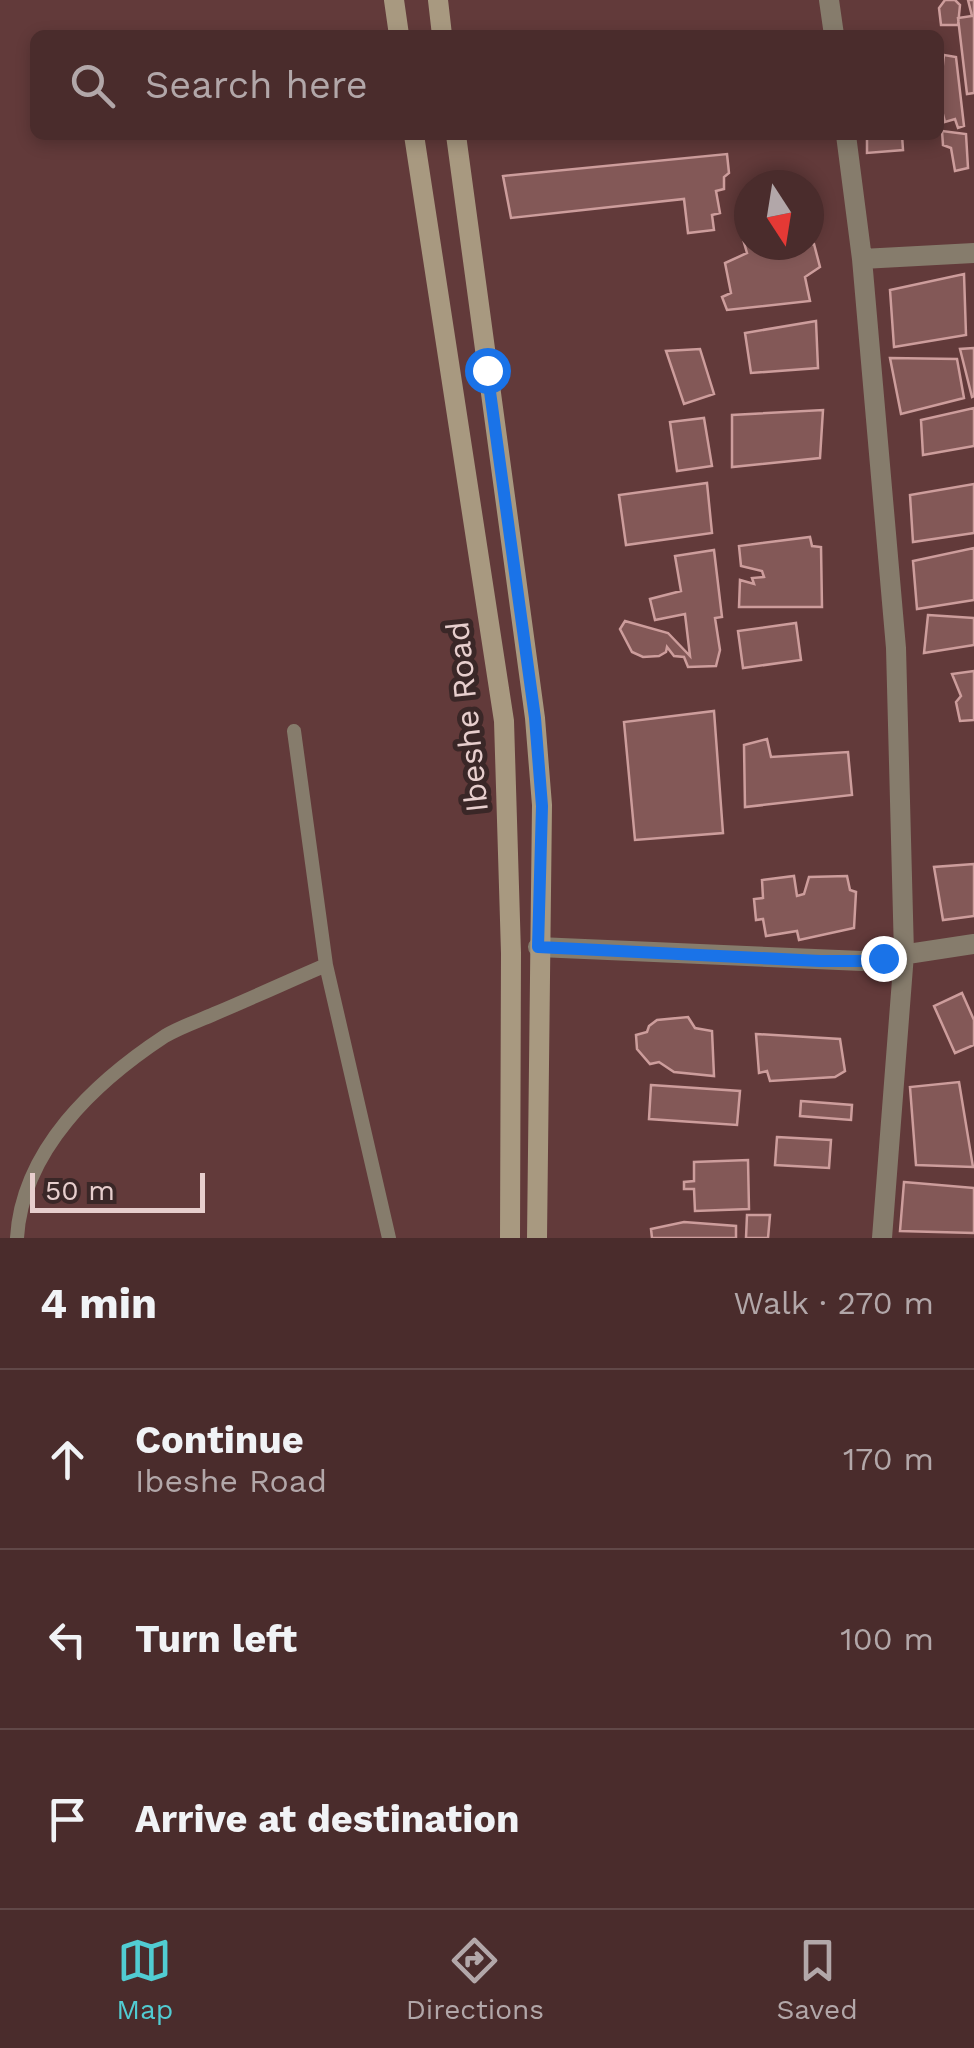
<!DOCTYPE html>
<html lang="en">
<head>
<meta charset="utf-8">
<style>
  :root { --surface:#4a2c2c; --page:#513434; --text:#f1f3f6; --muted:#b2a7a9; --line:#614848; --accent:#51ccd2 }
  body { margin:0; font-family:"Work Sans",sans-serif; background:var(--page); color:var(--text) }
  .compass { position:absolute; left:734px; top:170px; width:90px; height:90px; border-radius:50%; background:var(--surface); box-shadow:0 5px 15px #0003; rotate:168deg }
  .scale { position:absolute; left:30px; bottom:25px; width:175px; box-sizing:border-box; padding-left:10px; border:5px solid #e7cecd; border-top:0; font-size:28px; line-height:35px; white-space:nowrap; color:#e7cecd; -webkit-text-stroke:8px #3a2727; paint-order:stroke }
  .stop { position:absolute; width:30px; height:30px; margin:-22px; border:8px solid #1a73e8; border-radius:50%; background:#fff }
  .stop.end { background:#1a73e8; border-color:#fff; box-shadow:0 2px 10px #0008 }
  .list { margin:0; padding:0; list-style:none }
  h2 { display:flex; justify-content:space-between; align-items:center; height:130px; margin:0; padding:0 40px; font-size:42px }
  h2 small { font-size:32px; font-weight:400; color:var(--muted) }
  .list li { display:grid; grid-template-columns:65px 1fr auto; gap:30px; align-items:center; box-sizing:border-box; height:180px; padding:0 40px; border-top:2px solid var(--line) }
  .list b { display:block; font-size:38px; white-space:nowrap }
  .list p { margin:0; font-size:32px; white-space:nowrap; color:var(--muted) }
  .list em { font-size:32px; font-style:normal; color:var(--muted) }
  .icon { flex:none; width:55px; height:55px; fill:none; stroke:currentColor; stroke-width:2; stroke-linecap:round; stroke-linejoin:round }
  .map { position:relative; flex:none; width:974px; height:1238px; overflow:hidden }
  .search { position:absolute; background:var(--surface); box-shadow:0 5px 15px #0003; left:30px; right:30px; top:30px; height:110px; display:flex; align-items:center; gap:25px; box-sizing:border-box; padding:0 35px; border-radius:15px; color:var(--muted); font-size:38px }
  .sheet { height:670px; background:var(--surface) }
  nav { display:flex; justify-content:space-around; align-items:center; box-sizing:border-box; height:140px; border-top:2px solid var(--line); background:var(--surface); font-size:28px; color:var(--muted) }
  nav a { display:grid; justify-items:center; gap:5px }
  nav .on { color:var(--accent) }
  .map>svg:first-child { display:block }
  .building { fill:#835857; stroke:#cd9d9c; stroke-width:2.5 }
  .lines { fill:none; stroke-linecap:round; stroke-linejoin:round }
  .lane { stroke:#867c6c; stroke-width:14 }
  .street { stroke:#867c6c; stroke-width:20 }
  .secondary { stroke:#a89980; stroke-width:20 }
  .route { stroke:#1a73e8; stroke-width:12 }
  .labels { text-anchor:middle; stroke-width:10; stroke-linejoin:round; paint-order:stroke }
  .street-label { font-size:32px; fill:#e7cecd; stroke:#3a2727 }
</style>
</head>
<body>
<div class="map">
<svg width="974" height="1238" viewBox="0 0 974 1238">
  <rect width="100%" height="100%" fill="#623a3a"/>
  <path class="building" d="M945,0h10l5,5 -2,20h-17l-2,-17z
    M968,0h6v93l-7,1 -9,-76 14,-2z
    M944,55l12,2 8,69 -6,2 -3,-9 -10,3 -6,-23z
    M942,131l24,3 2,34 -13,3 -4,-23 -8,-3z
    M867,135h35l1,15 -36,3z
    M727,154l2,19 -5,4v12l-8,2 4,22 -8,2 2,15 -26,3 -4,-34 -173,19 -8,-42z
    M736,215h13v30l65,-1 6,23 -15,10 5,24 -83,9 -5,-13 9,-4 -6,-30 22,-10z
    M964,274l2,61 -72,12 -4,-57z
    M816,321l2,47 -67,5 -6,-40z
    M974,348v48l-2,1 -12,-48z
    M700,349l14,45 -30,10 -18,-53z
    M890,358l67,1 7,39 -63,16z
    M974,408v38l-51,9 -2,-35z
    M823,410l-3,48 -88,9v-52z
    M704,418l8,48 -35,5 -7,-49z
    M707,483l5,50 -86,12 -7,-50z
    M974,484v49l-61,9 -3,-47z
    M810,537l2,9 9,1 1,60h-83l1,-27 14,4 -2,-6 12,-1 -2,-6 -21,-5 -2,-20z
    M974,548v52l-57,9 -4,-48z
    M714,550l8,67 -7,1 5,32 -4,16 -28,1 -4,-10 -10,-1 -7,-9 -1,5 -7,4 -16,1 -11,-5 -12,-23 5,-8 43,12 22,23 -5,-42 -30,6 -5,-21 31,-8 -6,-35z
    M928,615l46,3v27l-50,8z
    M796,623l5,37 -58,8 -5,-37z
    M974,671v49l-14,1 -4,-19 5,-6 -9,-22z
    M714,711l9,122 -88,7 -11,-118z
    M767,739l4,18 77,-5 4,43 -107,12 -1,-62z
    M974,864v52l-31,4 -9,-53z
    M794,876l3,20 7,-2 5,-17 38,-1 3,14 6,2 -2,36 -55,12 -2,-9 -31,5 -3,-17 -7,1 -2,-21 9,-1 -1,-18z
    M962,993l12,27v25l-19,8 -21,-47z
    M688,1017l7,11 17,3 2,45 -40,-4 -15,-10 -9,2 -13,-15 -1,-14 11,-3 2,-6 8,-6z
    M756,1034l84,5 5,32 -10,6 -65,4 -3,-10 -8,2z
    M959,1082l14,85 -57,-2 -6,-78z
    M651,1085l89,6 -3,34 -88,-6z
    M801,1101l51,4 -1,15 -51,-4z
    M777,1137l54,3 -2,28 -54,-3z
    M748,1160l1,49 -54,2 -1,-22h-10v-7l10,-1v-19z
    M904,1182l70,6v45l-74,-2z
    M747,1215h23l-2,23h-22z
    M684,1222l52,4v12h-84l-1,-9z"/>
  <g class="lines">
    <path class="lane" d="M294,731l32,234 63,273
      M17,1238c5,-88 78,-156 148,-202 15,-9 33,-15 49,-22 38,-16 75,-33 112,-49"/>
    <path class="street" d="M829,0l5,35
      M846,135l16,124 34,389 8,306 -22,284
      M862,259l112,-6
      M538,947l324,14 112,-17"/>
    <path class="secondary" d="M394,0l5,35
      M438,0l4,35
      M414,135l90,586 7,232 -1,285
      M456,135l79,583 7,87 -5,433"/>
  </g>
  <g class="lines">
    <path class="route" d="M487,370l48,348 7,88 -4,141 282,14h42l21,-3"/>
  </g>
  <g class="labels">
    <g class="street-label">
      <text transform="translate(467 717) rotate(-96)" y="11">Ibeshe Road</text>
    </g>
  </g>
</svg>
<svg class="compass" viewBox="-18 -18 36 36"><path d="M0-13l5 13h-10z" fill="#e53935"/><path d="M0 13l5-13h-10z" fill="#b2a7a9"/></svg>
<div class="scale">50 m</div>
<div class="stop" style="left:487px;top:370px"></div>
<div class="stop end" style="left:883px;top:958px"></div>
<div class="search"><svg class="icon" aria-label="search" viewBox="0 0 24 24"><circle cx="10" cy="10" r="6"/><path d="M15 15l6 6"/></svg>Search here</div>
</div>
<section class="sheet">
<h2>4 min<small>Walk · 270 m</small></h2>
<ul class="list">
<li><svg class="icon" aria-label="ahead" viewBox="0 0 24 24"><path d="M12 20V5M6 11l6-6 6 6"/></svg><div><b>Continue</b><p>Ibeshe Road</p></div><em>170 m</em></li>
<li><svg class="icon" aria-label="left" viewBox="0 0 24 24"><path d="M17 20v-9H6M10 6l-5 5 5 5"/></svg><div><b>Turn left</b></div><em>100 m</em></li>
<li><svg class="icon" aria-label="arrive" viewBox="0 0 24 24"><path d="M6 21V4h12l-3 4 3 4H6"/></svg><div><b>Arrive at destination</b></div></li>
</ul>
</section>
<nav>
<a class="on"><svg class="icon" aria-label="map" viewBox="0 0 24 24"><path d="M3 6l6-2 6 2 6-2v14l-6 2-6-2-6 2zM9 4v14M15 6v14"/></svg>Map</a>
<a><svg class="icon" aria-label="directions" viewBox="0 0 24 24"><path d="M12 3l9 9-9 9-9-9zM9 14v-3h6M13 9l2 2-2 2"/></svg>Directions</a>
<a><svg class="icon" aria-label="saved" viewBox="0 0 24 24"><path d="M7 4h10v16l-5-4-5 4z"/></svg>Saved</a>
</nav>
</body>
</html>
